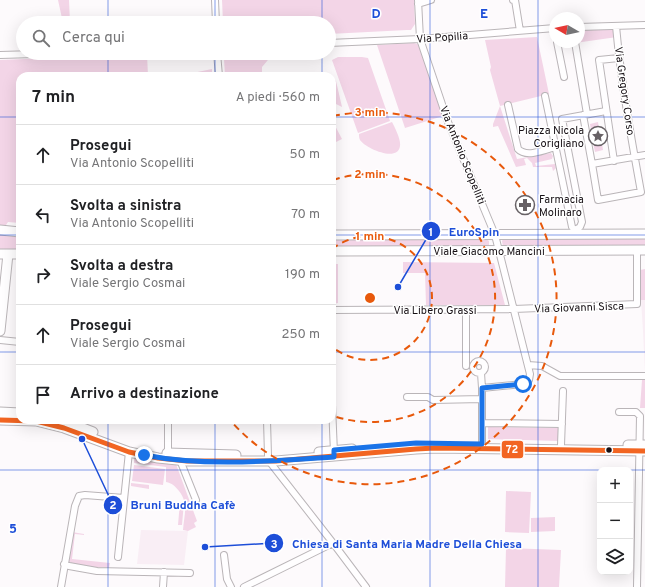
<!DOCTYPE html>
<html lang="it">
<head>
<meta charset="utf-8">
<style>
  :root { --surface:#fff; --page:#f2f2f2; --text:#202124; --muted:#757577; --line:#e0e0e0 }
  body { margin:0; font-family:Overpass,sans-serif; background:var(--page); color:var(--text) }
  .controls { position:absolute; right:12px; bottom:12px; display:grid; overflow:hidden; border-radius:8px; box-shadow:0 4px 16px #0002 }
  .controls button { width:36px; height:36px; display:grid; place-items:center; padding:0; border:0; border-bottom:1px solid var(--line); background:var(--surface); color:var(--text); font:20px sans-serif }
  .compass { position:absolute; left:549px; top:12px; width:36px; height:36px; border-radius:50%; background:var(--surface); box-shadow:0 4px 16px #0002; rotate:279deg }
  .stop { position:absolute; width:12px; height:12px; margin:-9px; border:3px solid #1a73e8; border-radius:50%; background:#fff }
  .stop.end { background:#1a73e8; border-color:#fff; box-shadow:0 1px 4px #0008 }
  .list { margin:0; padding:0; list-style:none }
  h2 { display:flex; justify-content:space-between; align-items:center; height:52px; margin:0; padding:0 16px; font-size:17px }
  h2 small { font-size:13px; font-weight:400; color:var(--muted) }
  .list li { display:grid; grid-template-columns:26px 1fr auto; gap:12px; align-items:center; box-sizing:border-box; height:60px; padding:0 16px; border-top:1px solid var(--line) }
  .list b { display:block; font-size:15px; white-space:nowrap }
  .list p { margin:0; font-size:13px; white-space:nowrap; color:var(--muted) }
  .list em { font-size:13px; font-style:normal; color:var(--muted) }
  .icon { flex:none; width:22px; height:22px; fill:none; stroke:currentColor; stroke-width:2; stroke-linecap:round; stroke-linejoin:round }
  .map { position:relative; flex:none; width:645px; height:587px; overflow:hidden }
  .search { position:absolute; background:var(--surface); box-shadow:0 4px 16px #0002; left:16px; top:16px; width:320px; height:44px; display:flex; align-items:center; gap:10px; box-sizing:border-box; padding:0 14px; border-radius:22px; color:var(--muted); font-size:15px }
  .panel { position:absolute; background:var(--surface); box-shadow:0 4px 16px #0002; left:16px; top:72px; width:320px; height:352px; border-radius:12px }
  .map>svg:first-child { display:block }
  .built { fill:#f9eef5 }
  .green { fill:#f3d5e7 }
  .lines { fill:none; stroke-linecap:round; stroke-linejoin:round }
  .street-casing { stroke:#bab5b8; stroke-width:8 }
  .secondary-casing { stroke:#bab5b8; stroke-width:11 }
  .street { stroke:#fffeff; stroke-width:6 }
  .secondary { stroke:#fffeff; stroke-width:9 }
  .bus-1-casing { stroke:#fff; stroke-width:8 }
  .bus-1 { stroke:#f26522; stroke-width:5 }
  .route { stroke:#1a73e8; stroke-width:5 }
  .grid { fill:none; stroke:#1d4ed8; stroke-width:1; stroke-opacity:0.55 }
  .ring { fill:none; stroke:#e8590c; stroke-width:2; stroke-dasharray:7 5 }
  .bus-dot { fill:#160f14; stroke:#fff; stroke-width:1.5 }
  .labels { text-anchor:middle; stroke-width:3; stroke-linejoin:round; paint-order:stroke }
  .street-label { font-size:11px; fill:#160f14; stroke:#fff }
  .poi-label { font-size:11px; fill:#160f14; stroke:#fff; text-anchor:end }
  .grid-label { font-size:13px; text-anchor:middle; font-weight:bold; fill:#1d4ed8; stroke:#fff; stroke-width:3; stroke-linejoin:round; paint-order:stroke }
  .centre { fill:#e8590c; stroke:#fff; stroke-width:2 }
  .ring-label { font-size:12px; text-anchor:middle; font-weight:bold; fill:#e8590c; stroke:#fff; stroke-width:3; stroke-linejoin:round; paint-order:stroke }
  .leader { fill:none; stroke:#1d4ed8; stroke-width:1.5 }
  .callout-dot { fill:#1d4ed8; stroke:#fff; stroke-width:1.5 }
  .mark-label { font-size:12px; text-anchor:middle; font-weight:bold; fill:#fff }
  .callout-label { font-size:12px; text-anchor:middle; font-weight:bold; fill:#1d4ed8; stroke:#fff; stroke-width:3; stroke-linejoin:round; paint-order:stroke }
  .line-badge { stroke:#fff; stroke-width:1.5 }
  .badge-label { font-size:11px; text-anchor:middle; font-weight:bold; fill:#fff }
</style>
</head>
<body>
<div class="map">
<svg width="645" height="587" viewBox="0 0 645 587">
  <rect width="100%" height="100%" fill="#fdfafc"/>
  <path class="built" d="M641,300h4v72l-2,-41z
    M141,530l47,1 -4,34 -47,-1z"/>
  <path class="green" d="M58,0h11l1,23h-7z
    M222,0h192l1,24 -4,6h-4l-78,4v-11h-106z
    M616,26l1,11 -49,7 -11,-1v-1h22v-15z
    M537,37l12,57 -49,12 17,53 34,-6 2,3 -1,3 -17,4 1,3 19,-2 1,4 -3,3 -1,-4h-19l-1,-4 -5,-5 -3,1 2,6 -10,2 -18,-41 -5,1v-3l7,-18 -10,-36 1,-3 -6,-27z
    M414,43l6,2 23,71 -38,12 -28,-83z
    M147,54l1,22h-128v147l-12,-1 -2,3h-6v-165z
    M249,54h24l-11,13v9h-37l-1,-17h15z
    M338,57h24l6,1 22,63 -32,12 -26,-73z
    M212,69v7h-34z
    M334,80l2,1 6,26 -10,-5v-18z
    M332,120l10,19 -6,3 -4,-9z
    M392,122c3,6 9,17 8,24 -2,17 -35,2 -40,-6 -1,-2 -1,-4 -1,-6z
    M598,122l2,13 -8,1 -2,-12z
    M601,137l2,13 -8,2 -3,-14z
    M0,235l20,1v15h-20z
    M645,238v10l-142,-1 -1,-6 1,-2z
    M332,239h154l3,2v4l-2,3 -155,1z
    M403,262l91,1 11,42h-79l-1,-32h-22z
    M332,264h6v39l-6,1z
    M645,269v31h-4l-1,-30z
    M642,380h3v28h-5z
    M488,427l70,1v13l-70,-2z
    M134,458l21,4 21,2 21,57 -3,2 2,4 -8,4 -5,-1c1,-15 6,-26 -4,-39 -4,-5 -7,-8 -13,-9v-15l-32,-4z
    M134,465l31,4 -2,16 -31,-4z
    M131,483l18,2v4l-18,-3z
    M506,491l25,1 -2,41 -24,-1z
    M180,502h4l-2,23h-4z
    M555,517v14l-24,1v-14z
    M72,532l12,2v1l-9,-1 -3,25 38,4 -1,5c-13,-1 -32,2 -42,-8z
    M506,548l55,2 -2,37h-54z"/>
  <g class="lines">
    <defs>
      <path id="street" d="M215,0l1,23
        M418,0l2,39 28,83 47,113 35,139 -1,6 -6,4 -41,4v57
        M513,0h2l5,31
        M418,4l13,-4
        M616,26c5,56 15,111 25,166l-43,8 -6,-36 53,-9
        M579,27l66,-2
        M557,42l7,35
        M575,42l12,72
        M329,43l91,-4 135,-11
        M217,53l2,23
        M0,55l70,-2
        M545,96l27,131 3,3v2
        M508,105l10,44c8,9 27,1 37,-2
        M583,115l9,49
        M614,161l-15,-101 20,-2
        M575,230l5,-3 2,-5 -20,-103 44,-8
        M332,310l182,-1 123,-5v-53
        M466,310v56
        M0,340l20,2
        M473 367a6 6 0 1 1 12 0a6 6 0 1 1-12 0Z
        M528,365l14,1 18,10h85
        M481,373l1,15
        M407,397h21l5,3 49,-1
        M332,405l2,48
        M619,412h17l4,4 -3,171
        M267,420l1,36
        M482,423l80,1
        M561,445l2,-54
        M168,453v-33
        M180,460l16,40
        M269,461l64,82 33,44
        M224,555l3,24 4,8
        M118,557l11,-105
        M64,564l5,2 28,5 93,2
        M61,587l14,-81 4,-10 6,-1 39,3
        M163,587l1,-15
        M244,587l89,-44"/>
      <path id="secondary" d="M0,230l20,2
        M332,235l313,-1
        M332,251l313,-1
        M0,254h20
        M0,331l8,-77
        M0,412l20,1
        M0,420l36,1 28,7 65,24 29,6 29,3h89l140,-12 19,-1 210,3
        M62,420l31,12
        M628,445h17
        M319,452l33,-3
        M167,453l69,2"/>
    </defs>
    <use href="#street" class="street-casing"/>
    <use href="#secondary" class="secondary-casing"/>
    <use href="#street" class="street"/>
    <use href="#secondary" class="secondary"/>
    <defs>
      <path id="bus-1" d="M0,420l36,1 28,7 65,24 29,6 29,3h89l140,-12 19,-1 210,3"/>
    </defs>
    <use href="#bus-1" class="bus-1-casing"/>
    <use href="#bus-1" class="bus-1"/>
  </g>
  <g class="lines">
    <path class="route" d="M144,455c61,12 128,6 190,2v-7l82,-7 66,1v-56l41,-4"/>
  </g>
  <path class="grid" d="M108,0v23M215,0v23M322,0v23M430,0v587M538,0v587M108,53v23M215,53v23M322,53v23M0,117h20M332,117h313M0,235h20M332,235h313M0,352h20M332,352h313M108,420v167M215,420v167M322,420v167M0,470h645"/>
  <g class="ring">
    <path d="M332 249A62 62 0 1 1 332 347"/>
    <path d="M333 180A124 124 0 1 1 333 416"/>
    <path d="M333 116A186 186 0 1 1 230 420"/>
  </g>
  <defs>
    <symbol id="sight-ring" viewBox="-11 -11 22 22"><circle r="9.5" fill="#fff" stroke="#676165" stroke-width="1.5"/><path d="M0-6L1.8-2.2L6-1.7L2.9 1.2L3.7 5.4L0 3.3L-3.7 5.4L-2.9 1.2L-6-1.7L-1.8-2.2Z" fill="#676165"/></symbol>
    <symbol id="pharmacy-ring" viewBox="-11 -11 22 22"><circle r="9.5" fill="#fff" stroke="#676165" stroke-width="1.5"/><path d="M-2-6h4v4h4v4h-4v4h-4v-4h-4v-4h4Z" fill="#676165"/></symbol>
  </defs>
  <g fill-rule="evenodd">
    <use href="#sight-ring" x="587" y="125" width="22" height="22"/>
    <use href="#pharmacy-ring" x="514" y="194" width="22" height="22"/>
  </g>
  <circle class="bus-dot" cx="609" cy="450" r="3.5"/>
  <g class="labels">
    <g class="street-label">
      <text transform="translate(442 37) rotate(-4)" y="4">Via Popilia</text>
      <text transform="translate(625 91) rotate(82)" y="4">Via Gregory Corso</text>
      <text transform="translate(463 155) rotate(68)" y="4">Via Antonio Scopelliti</text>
      <text x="489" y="255">Viale Giacomo Mancini</text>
      <text transform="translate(579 307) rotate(-2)" y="4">Via Giovanni Sisca</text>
      <text x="435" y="314">Via Libero Grassi</text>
    </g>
    <g class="poi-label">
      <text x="584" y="134">Piazza Nicola<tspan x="584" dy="13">Corigliano</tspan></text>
      <text x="539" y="203" text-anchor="start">Farmacia<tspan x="539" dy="13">Molinaro</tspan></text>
    </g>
  </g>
  <g class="grid-label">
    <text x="376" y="18">D</text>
    <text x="484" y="18">E</text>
    <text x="13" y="533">5</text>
  </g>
  <circle cx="370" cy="298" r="6" class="centre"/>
  <g class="ring-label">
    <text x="370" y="116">3 min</text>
    <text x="370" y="178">2 min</text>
    <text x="370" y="240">1 min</text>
  </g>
  <path class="leader" d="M398 287L431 231M82 439L113 505M205 547L274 543"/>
  <g class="callout-dot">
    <circle cx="398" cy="287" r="4"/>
    <circle cx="82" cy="439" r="4"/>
    <circle cx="205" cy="547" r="4"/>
    <circle cx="431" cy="231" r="10"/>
    <circle cx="113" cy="505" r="10"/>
    <circle cx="274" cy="543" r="10"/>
  </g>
  <g class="mark-label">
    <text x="431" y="236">1</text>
    <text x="113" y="509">2</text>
    <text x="274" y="548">3</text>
  </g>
  <g class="callout-label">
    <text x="474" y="236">EuroSpin</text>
    <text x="183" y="509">Bruni Buddha Cafè</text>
    <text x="407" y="548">Chiesa di Santa Maria Madre Della Chiesa</text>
  </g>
  <rect class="line-badge" x="501" y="440" width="23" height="19" rx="4" fill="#f26522"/>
  <g class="badge-label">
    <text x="512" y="453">72</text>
  </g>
</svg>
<div class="controls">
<button>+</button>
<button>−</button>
<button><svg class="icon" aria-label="layers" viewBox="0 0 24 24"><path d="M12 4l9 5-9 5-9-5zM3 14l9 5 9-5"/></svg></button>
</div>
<svg class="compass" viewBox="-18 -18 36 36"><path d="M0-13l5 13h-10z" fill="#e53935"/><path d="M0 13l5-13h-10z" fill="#757577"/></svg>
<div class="stop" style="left:523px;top:384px"></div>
<div class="stop end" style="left:144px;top:455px"></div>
<div class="search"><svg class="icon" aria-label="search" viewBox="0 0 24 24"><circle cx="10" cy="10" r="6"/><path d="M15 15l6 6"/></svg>Cerca qui</div>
<section class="panel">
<h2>7 min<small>A piedi · 560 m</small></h2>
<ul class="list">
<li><svg class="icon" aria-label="ahead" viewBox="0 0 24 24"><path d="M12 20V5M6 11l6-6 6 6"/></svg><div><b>Prosegui</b><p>Via Antonio Scopelliti</p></div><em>50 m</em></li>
<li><svg class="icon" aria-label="left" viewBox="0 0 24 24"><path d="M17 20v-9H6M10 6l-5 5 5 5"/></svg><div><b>Svolta a sinistra</b><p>Via Antonio Scopelliti</p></div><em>70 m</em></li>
<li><svg class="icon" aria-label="right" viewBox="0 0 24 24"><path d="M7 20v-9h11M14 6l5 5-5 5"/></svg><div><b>Svolta a destra</b><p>Viale Sergio Cosmai</p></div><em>190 m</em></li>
<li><svg class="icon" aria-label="ahead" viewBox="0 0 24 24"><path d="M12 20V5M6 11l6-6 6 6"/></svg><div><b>Prosegui</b><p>Viale Sergio Cosmai</p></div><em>250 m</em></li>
<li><svg class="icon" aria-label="arrive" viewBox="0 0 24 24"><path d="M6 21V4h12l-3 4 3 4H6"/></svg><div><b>Arrivo a destinazione</b></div></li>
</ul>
</section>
</div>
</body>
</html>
